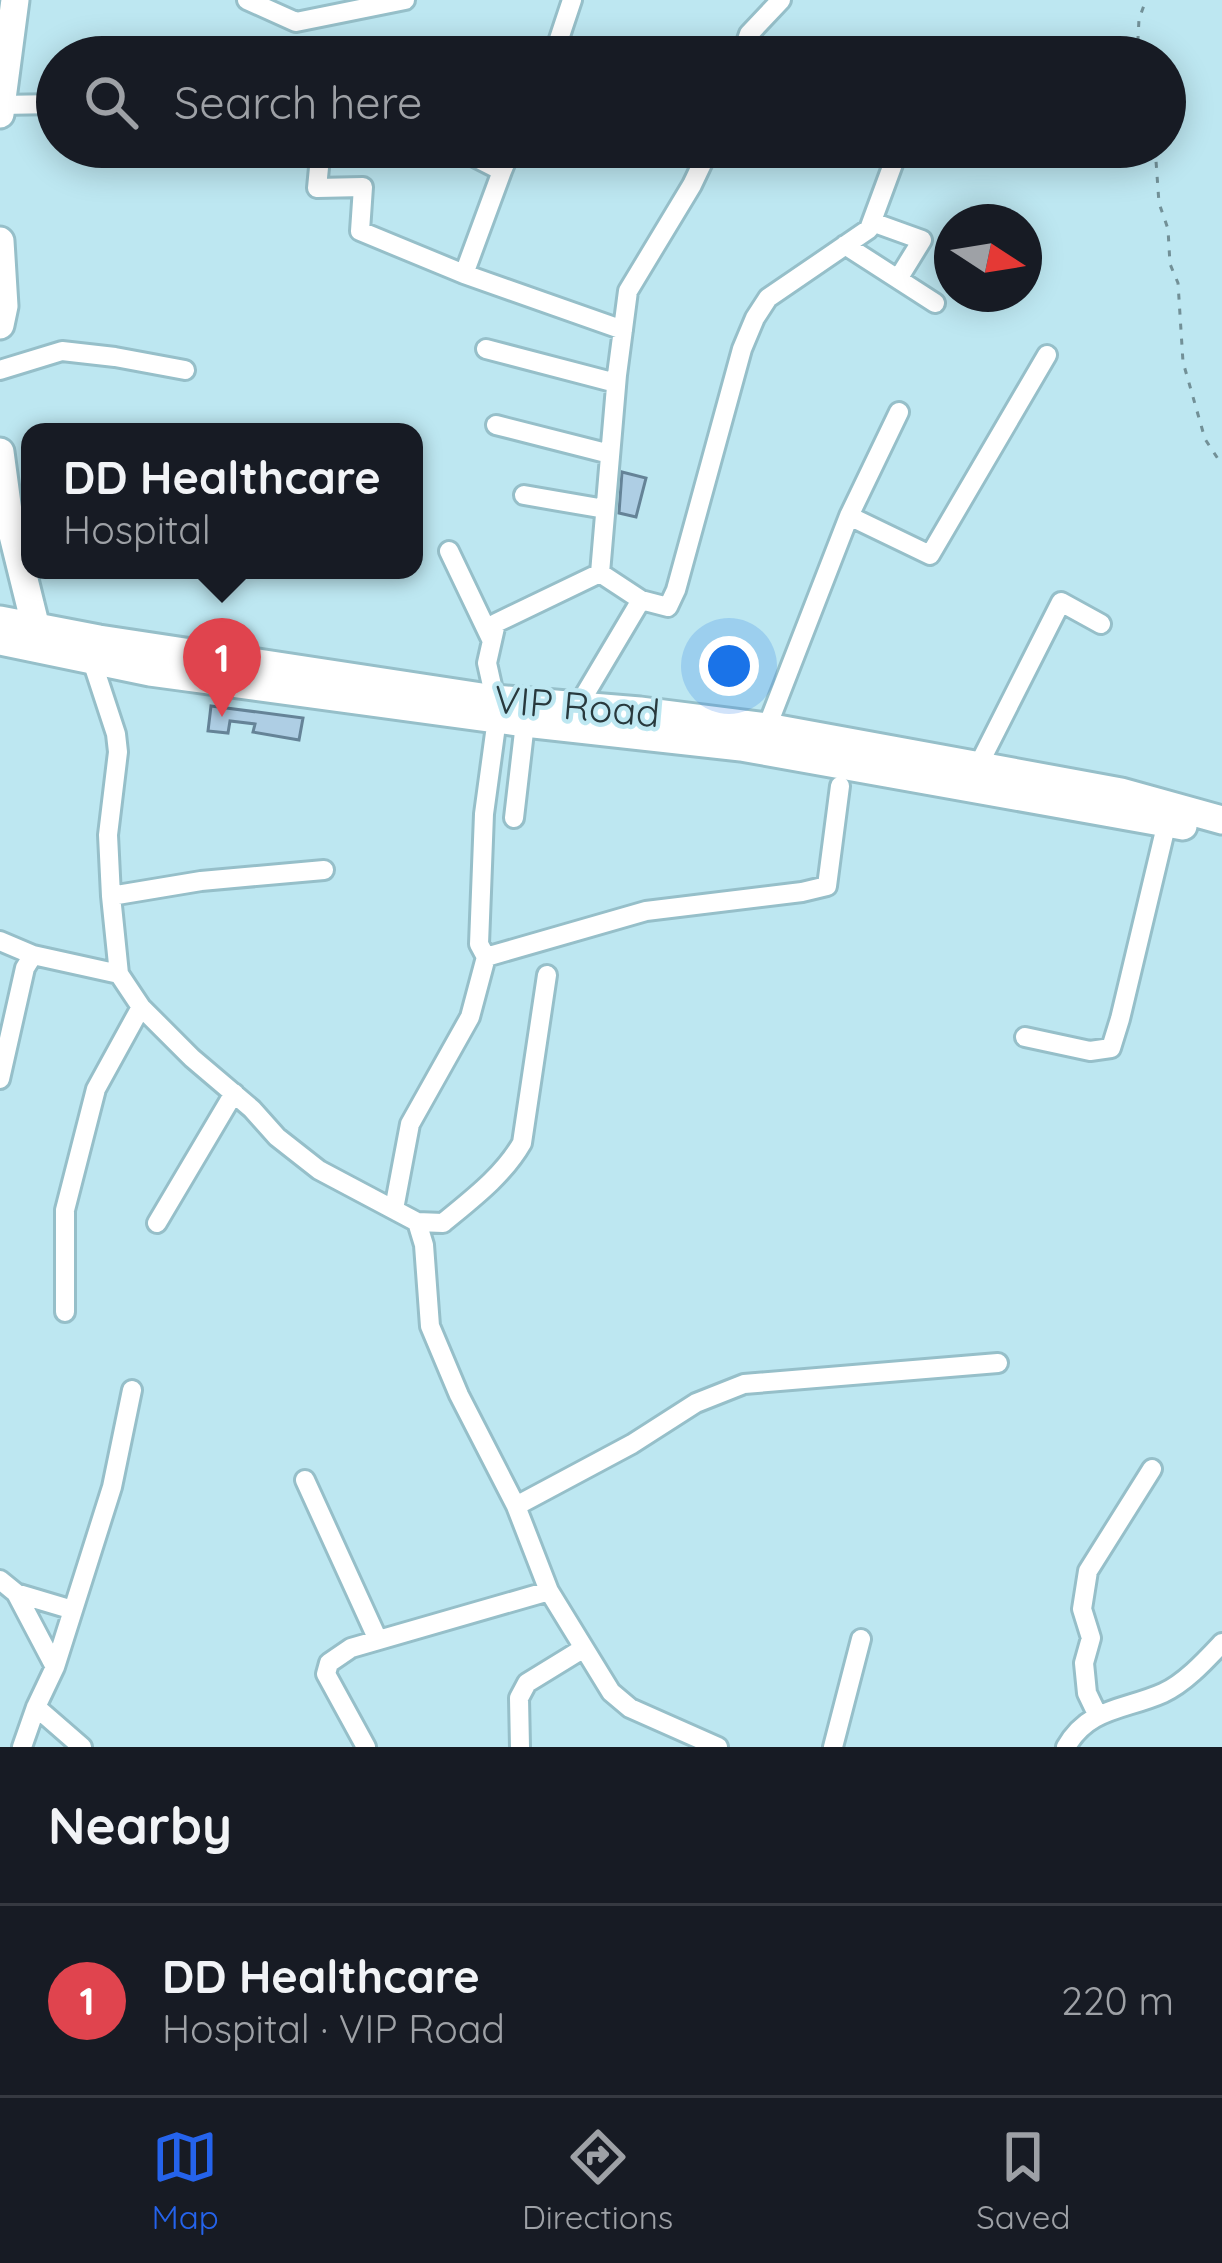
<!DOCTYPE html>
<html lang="en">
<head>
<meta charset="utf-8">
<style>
  :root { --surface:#171b24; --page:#20242c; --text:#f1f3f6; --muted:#9ea1a6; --line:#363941; --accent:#2563eb }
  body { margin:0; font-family:Quicksand,sans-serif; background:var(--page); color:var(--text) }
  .compass { position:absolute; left:934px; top:204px; width:108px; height:108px; border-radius:50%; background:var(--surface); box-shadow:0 6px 30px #0003; rotate:102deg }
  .you { position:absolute; left:729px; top:666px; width:42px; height:42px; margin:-30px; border:9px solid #fff; border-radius:50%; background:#1a73e8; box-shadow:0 0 0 18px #1a73e833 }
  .badge { display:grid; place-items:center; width:78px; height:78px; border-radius:50%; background:var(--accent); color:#fff; font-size:39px; font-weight:700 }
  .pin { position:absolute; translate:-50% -99px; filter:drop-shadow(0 3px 6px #0008) }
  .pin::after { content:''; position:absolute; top:63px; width:42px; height:36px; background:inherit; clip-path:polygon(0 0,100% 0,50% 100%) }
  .popup { position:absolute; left:21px; top:423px; width:402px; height:156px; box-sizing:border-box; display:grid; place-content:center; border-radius:24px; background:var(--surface); filter:drop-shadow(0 3px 9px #0005); font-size:39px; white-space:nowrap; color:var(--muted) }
  .popup b { font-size:45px; color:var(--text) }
  .popup::after { content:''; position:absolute; left:50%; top:100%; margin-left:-24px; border:24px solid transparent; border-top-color:var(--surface) }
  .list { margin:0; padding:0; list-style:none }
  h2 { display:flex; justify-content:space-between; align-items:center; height:156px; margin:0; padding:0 48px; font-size:51px }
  h2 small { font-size:39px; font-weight:400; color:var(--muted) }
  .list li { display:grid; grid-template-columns:78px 1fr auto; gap:36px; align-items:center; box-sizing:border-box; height:192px; padding:0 48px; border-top:3px solid var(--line) }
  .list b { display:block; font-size:45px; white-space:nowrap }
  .list p { margin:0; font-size:39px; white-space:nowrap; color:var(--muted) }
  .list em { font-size:39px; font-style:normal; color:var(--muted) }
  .icon { flex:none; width:66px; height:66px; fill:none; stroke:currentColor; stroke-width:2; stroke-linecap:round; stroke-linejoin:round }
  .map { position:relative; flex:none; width:1222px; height:1747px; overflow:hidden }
  .search { position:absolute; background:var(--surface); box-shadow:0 6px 30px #0003; left:36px; right:36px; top:36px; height:132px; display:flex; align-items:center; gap:30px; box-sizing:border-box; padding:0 42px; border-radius:66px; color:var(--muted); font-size:45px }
  .sheet { height:348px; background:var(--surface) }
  nav { display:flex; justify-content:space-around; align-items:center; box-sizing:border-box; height:168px; border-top:3px solid var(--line); background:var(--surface); font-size:33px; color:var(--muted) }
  nav a { display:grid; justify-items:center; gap:6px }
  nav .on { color:var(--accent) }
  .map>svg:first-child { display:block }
  .building { fill:#aecee4; stroke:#658397; stroke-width:3 }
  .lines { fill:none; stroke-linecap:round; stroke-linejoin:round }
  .minor-casing { stroke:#96bfc9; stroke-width:24 }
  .secondary-casing { stroke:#96bfc9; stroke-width:33 }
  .path { stroke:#729097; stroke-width:3; stroke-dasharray:6 9; stroke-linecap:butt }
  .minor { stroke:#fff; stroke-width:18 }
  .secondary { stroke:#fff; stroke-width:27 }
  .labels { text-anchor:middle; stroke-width:9; stroke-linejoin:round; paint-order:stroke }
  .street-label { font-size:39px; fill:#28393d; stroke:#bde7f1 }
</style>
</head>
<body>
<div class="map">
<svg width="1222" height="1747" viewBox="0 0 1222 1747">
  <rect width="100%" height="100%" fill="#bde7f1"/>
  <path class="building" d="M622,472l24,6 -10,39 -17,-4z
    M211,706l92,12 -4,22 -46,-8 2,-8 -25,-3 -2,12 -20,-2z"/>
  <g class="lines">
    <defs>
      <path id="minor" d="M247,0l49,22 109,-22
        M553,57l19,-57
        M741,57l8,-23 32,-34
        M0,105l57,-1
        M321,147l-4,41 46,-1 -3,44 104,43 38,-103
        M455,147l47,24 10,-24
        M872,222l50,18 -24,39
        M845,245l90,58
        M464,274l159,56
        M486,349l130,34
        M0,370l62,-19 53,6 70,13
        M496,425l114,29
        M524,495l81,14
        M849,516l50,-104
        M449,551l43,90
        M641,600l27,7 8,-17 66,-241 13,-31 13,-20 101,-69 27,-73 -34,-9
        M97,650l-2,20 21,64 2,18 -10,83 3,61 8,78 22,33 51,51 60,51 25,28 42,33 98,52 7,23 6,81 29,69 57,111 33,85 62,101 19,16 88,39
        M495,699l-8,-36 9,-40 104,-50
        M578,706l63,-106 -41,-27 17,-198 11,-84 64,-106 18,-38
        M767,727l82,-211 81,39 117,-200
        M978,766l83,-164 40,22
        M514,818l11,-95
        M111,896l90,-15 123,-11
        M0,941l33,14
        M486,957l160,-46 156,-19 25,-6 13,-100
        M1025,1037l65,14 21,-3 9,-29 47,-197
        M0,1079l25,-111 8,-13 86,19
        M394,1209l16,-85 60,-107 16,-60 -7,-13 5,-130 11,-81
        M417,1222l26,1c29,-24 60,-47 79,-80l25,-168
        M157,1223l77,-130
        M65,1312v-102l31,-121 45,-82
        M305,1480l73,160
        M516,1506l116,-62 64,-41 48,-19 254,-21
        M0,1580l16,13 39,74
        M16,1593l57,17
        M36,1707l46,40
        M1098,1716l-11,-23 -3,-30 7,-25 -9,-29 6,-38 64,-102
        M22,1747l14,-40 19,-40 57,-180 20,-97
        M366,1747l-40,-73 3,-11 22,-15 198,-57
        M520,1747l-1,-49 8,-15 57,-35
        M833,1747l28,-108
        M1066,1747c23,-40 59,-37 97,-54 22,-10 43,-33 59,-50"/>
      <path id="secondary" d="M0,114l15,-114
        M0,241l4,65 -4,19
        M0,452l9,67 27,109 -2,14
        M0,620l99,19 396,60 145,12 127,16 354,65 101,28
        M0,641l150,31 375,51 216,24 442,79"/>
    </defs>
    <use href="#minor" class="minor-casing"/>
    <use href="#secondary" class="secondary-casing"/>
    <path class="path" d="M1137,57l2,-38 7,-19
      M1155,147l4,56 9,26 2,35 8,19 5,79 22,77 17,26"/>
    <use href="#minor" class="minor"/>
    <use href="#secondary" class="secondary"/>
  </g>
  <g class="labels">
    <g class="street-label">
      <text transform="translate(577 706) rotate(5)" y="14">VIP Road</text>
    </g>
  </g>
</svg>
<svg class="compass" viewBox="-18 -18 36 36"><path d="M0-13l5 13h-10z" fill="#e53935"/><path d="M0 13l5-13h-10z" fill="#9ea1a6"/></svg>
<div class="you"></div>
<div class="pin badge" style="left:222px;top:717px;background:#e0444e">1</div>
<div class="popup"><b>DD Healthcare</b>Hospital</div>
<div class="search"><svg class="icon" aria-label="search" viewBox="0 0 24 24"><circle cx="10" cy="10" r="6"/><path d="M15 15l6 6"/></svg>Search here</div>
</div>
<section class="sheet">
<h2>Nearby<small></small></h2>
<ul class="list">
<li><span class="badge" style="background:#e0444e">1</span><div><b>DD Healthcare</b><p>Hospital · VIP Road</p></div><em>220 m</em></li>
</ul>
</section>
<nav>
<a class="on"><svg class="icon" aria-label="map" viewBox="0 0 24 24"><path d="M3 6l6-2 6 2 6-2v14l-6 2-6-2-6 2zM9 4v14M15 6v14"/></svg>Map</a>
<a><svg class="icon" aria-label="directions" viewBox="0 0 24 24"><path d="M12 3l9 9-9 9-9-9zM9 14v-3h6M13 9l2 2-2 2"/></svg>Directions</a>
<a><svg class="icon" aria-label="saved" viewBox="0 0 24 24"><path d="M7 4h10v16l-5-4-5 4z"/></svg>Saved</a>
</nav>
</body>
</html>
